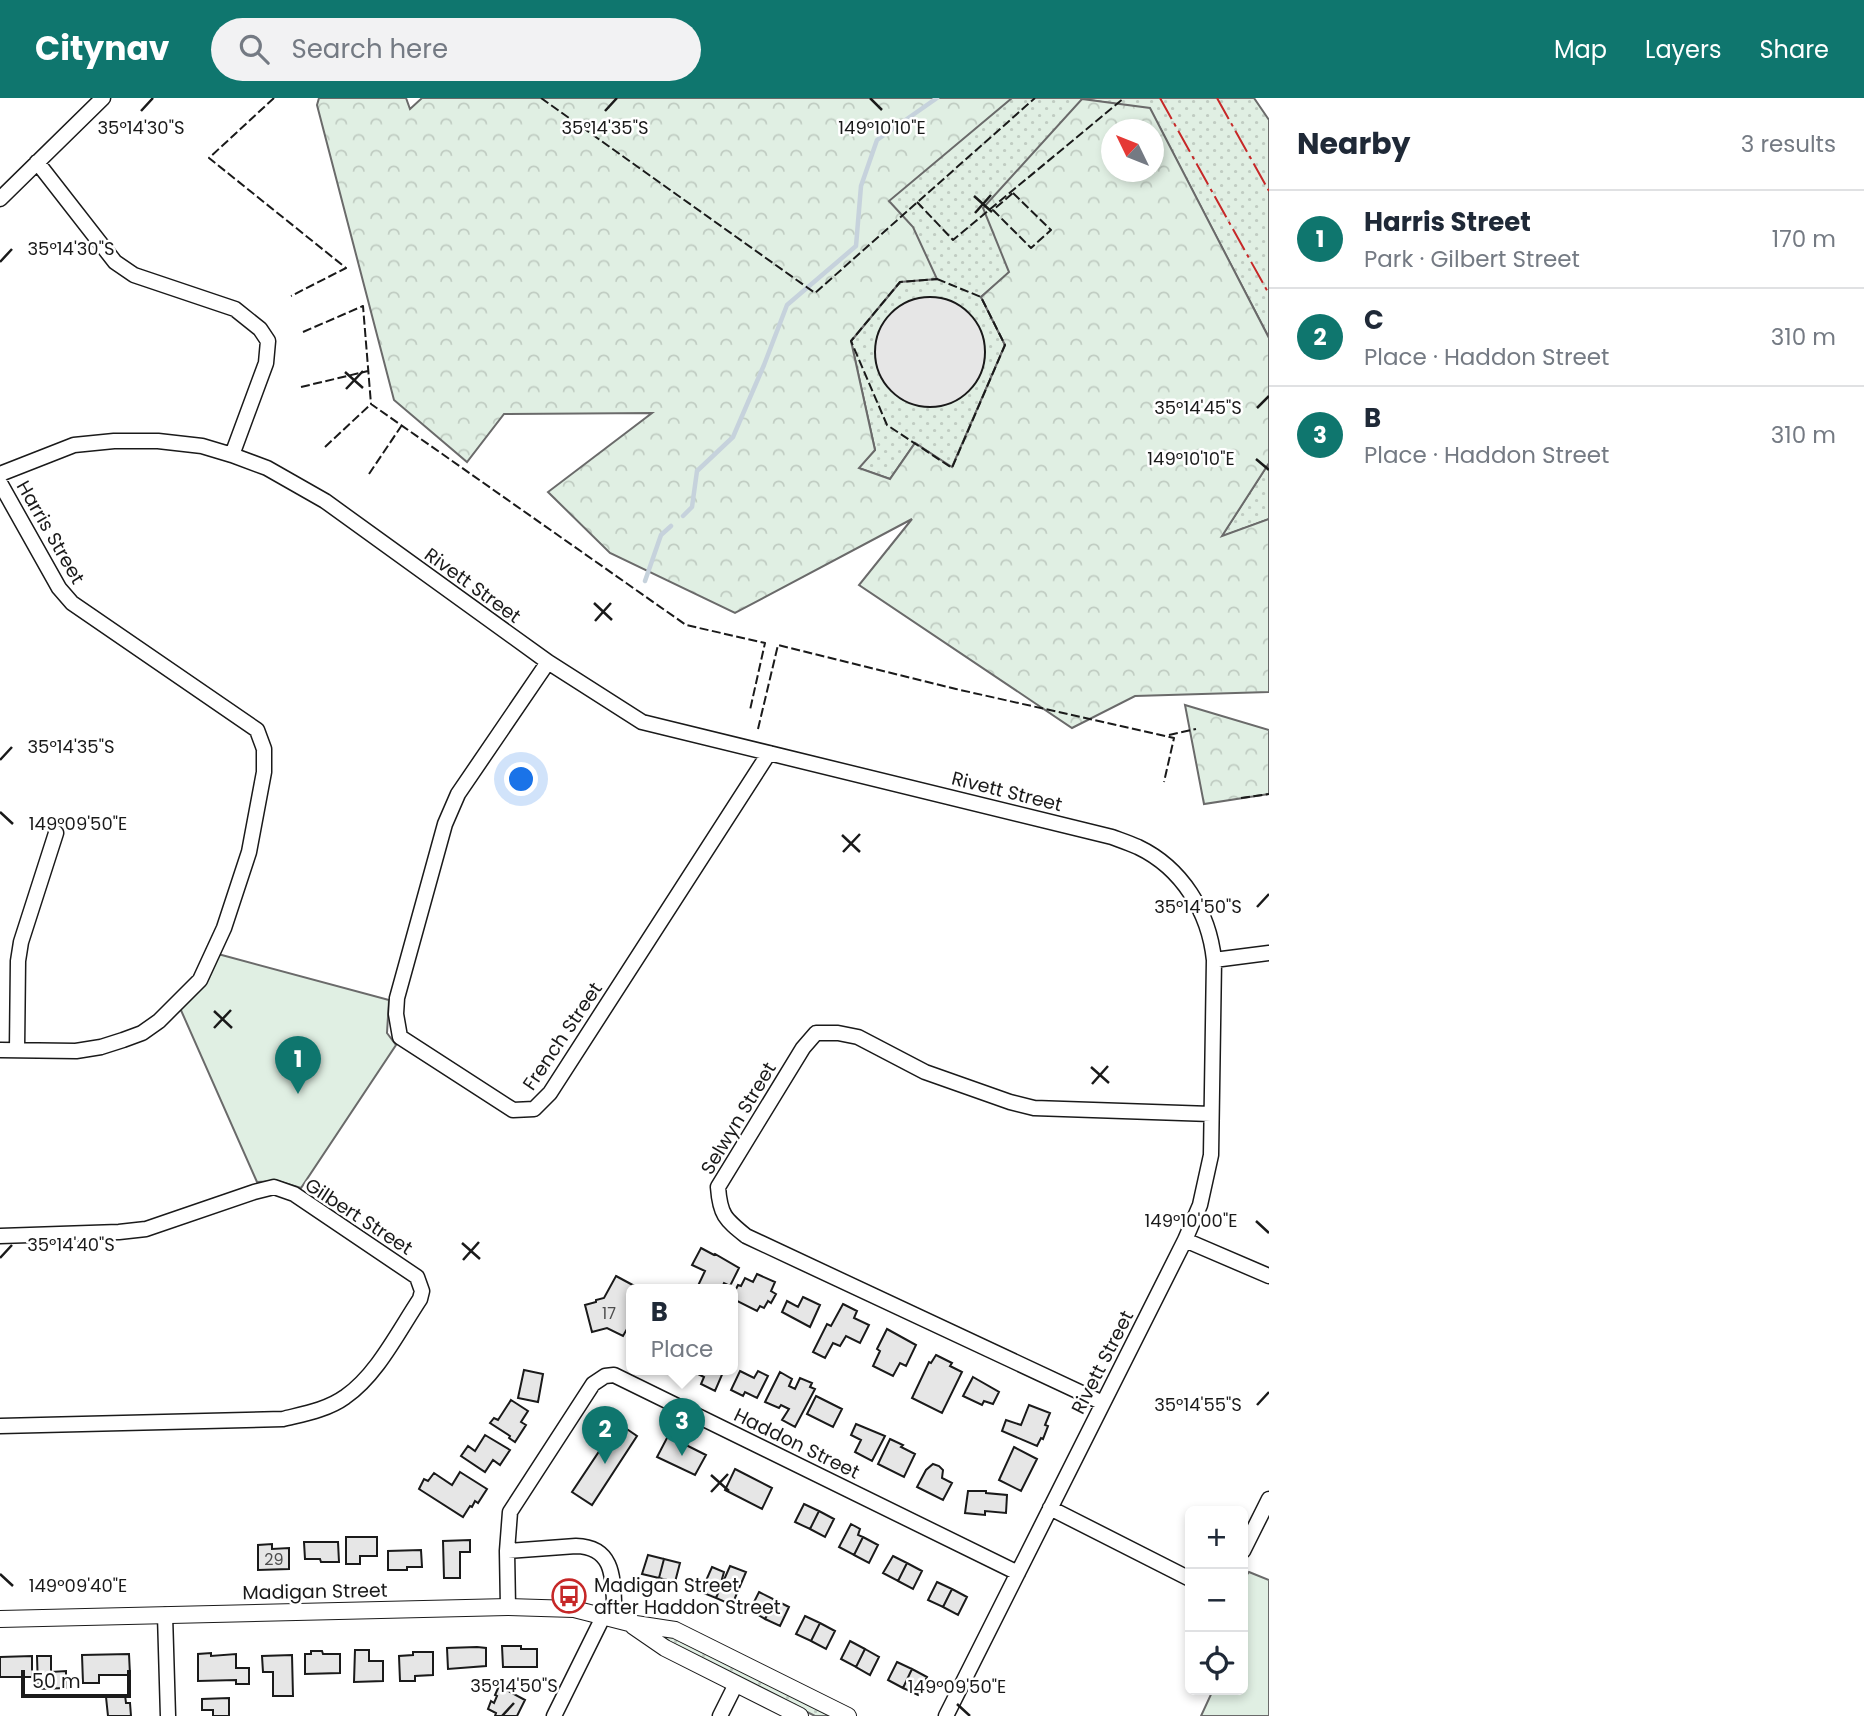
<!DOCTYPE html>
<html lang="en">
<head>
<meta charset="utf-8">
<style>
  :root { --surface:#fff; --page:#f2f2f3; --text:#1f2937; --muted:#747a83; --line:#e0e1e3; --accent:#0f766e }
  body { margin:0; font-family:Poppins,sans-serif; background:var(--page); color:var(--text) }
  .controls { position:absolute; right:21px; bottom:21px; display:grid; overflow:hidden; border-radius:10px; box-shadow:0 4px 10px #0003 }
  .controls button { width:63px; height:63px; display:grid; place-items:center; padding:0; border:0; border-bottom:2px solid var(--line); background:var(--surface); color:var(--text); font:35px sans-serif }
  .compass { position:absolute; left:1101px; top:21px; width:63px; height:63px; border-radius:50%; background:var(--surface); box-shadow:0 4px 10px #0003; rotate:313deg }
  .scale { position:absolute; left:21px; bottom:18px; width:110px; box-sizing:border-box; padding-left:7px; border:4px solid #1a1a1a; border-top:0; font-size:19px; line-height:24px; white-space:nowrap; color:#1a1a1a; -webkit-text-stroke:5px #fff; paint-order:stroke }
  .you { position:absolute; left:522px; top:682px; width:24px; height:24px; margin:-18px; border:5px solid #fff; border-radius:50%; background:#1a73e8; box-shadow:0 0 0 10px #1a73e833 }
  .badge { display:grid; place-items:center; width:46px; height:46px; border-radius:50%; background:var(--accent); color:#fff; font-size:23px; font-weight:700 }
  .pin { position:absolute; translate:-50% -58px; filter:drop-shadow(0 2px 4px #0008) }
  .pin::after { content:''; position:absolute; top:37px; width:24px; height:21px; background:inherit; clip-path:polygon(0 0,100% 0,50% 100%) }
  .popup { position:absolute; left:626px; top:1186px; width:112px; height:91px; box-sizing:border-box; display:grid; place-content:center; border-radius:10px; background:var(--surface); filter:drop-shadow(0 2px 5px #0005); font-size:23px; white-space:nowrap; color:var(--muted) }
  .popup b { font-size:26px; color:var(--text) }
  .popup::after { content:''; position:absolute; left:50%; top:100%; margin-left:-14px; border:14px solid transparent; border-top-color:var(--surface) }
  .list { margin:0; padding:0; list-style:none }
  h2 { display:flex; justify-content:space-between; align-items:center; height:91px; margin:0; padding:0 28px; font-size:30px }
  h2 small { font-size:23px; font-weight:400; color:var(--muted) }
  .list li { display:grid; grid-template-columns:46px 1fr auto; gap:21px; align-items:center; box-sizing:border-box; height:98px; padding:0 28px; border-top:2px solid var(--line) }
  .list b { display:block; font-size:26px; white-space:nowrap }
  .list p { margin:0; font-size:23px; white-space:nowrap; color:var(--muted) }
  .list em { font-size:23px; font-style:normal; color:var(--muted) }
  .icon { flex:none; width:38px; height:38px; fill:none; stroke:currentColor; stroke-width:2; stroke-linecap:round; stroke-linejoin:round }
  .map { position:relative; flex:none; width:1269px; height:1618px; overflow:hidden }
  header { display:flex; align-items:center; gap:42px; box-sizing:border-box; height:98px; padding:0 35px; background:var(--accent); color:#fff }
  header strong { font-size:33px }
  nav { display:flex; gap:38px; margin-inline-start:auto; font-size:24px }
  .search { width:490px; height:63px; background:var(--page); display:flex; align-items:center; gap:18px; box-sizing:border-box; padding:0 24px; border-radius:38px; color:var(--muted); font-size:26px }
  main { display:flex }
  aside { flex:1; background:var(--surface) }
  .map>svg:first-child { display:block }
  .grass { fill:url(#grass-dots); stroke:#6a6a6a; stroke-width:2 }
  .forest { fill:url(#forest-crowns); stroke:#6a6a6a; stroke-width:2; fill-rule:evenodd }
  .green { fill:#e0efe3; stroke:#6a6a6a; stroke-width:2 }
  .lines { fill:none; stroke-linecap:round; stroke-linejoin:round }
  .stream { stroke:#c6d2dc; stroke-width:4.5 }
  .building { fill:#e6e6e6; stroke:#1a1a1a; stroke-width:2 }
  .minor-casing { stroke:#1a1a1a; stroke-width:17 }
  .tertiary-casing { stroke:#1a1a1a; stroke-width:18 }
  .minor { stroke:#fff; stroke-width:14 }
  .tertiary { stroke:#fff; stroke-width:16 }
  .fence { stroke:#1a1a1a; stroke-width:2; stroke-dasharray:9 3.5; stroke-linecap:butt }
  .power { stroke:#c62828; stroke-width:2; stroke-dasharray:24 5 3.5 5; stroke-linecap:butt }
  .ticks { fill:none; stroke:#1a1a1a; stroke-width:2.5 }
  .labels { text-anchor:middle; stroke-width:5; stroke-linejoin:round; paint-order:stroke }
  .number-label { font-size:16px; fill:#4d4d4d }
  .street-label { font-size:19px; fill:#1a1a1a; stroke:#fff }
  .poi-label { font-size:19px; fill:#1a1a1a; stroke:#fff; text-anchor:start }
  .ticks-label { font-size:18px; text-anchor:middle; fill:#1a1a1a; stroke:#fff; stroke-width:5; stroke-linejoin:round; paint-order:stroke }
</style>
</head>
<body>
<header>
<strong>Citynav</strong>
<div class="search"><svg class="icon" aria-label="search" viewBox="0 0 24 24"><circle cx="10" cy="10" r="6"/><path d="M15 15l6 6"/></svg>Search here</div>
<nav><a>Map</a><a>Layers</a><a>Share</a></nav>
</header>
<main>
<div class="map">
<svg width="1269" height="1618" viewBox="0 0 1269 1618">
  <defs>
    <pattern id="grass-dots" width="8" height="8" patternUnits="userSpaceOnUse" patternTransform="scale(1.75)"><rect width="8" height="8" fill="#e0efe3"/><path d="M2 2h.1M6 6h.1" fill="none" stroke="#c0ccc2" stroke-width="1.8" stroke-linecap="round"/></pattern>
    <pattern id="forest-crowns" width="20" height="18" patternUnits="userSpaceOnUse" patternTransform="scale(1.75)"><rect width="20" height="18" fill="#e0efe3"/><path d="M2 6a3 3 0 1 1 6 0M12 15a3 3 0 1 1 6 0" fill="none" stroke="#c0ccc2"/></pattern>
  </defs>
  <rect width="100%" height="100%" fill="#fff"/>
  <path class="grass" d="M541,0h713l15,22v218l-119,-229 -68,-10 -73,174 -28,24 24,48 -53,123 -37,-25 -25,36 -32,-11 17,-18 -24,-109 49,-59z
    M1269,365v56l-48,18z
    M665,1536l6,1 160,75 -3,6h-13l-153,-76z"/>
  <path class="forest" d="M319,0h87l4,11 12,-11h590l-123,103 24,26 24,52 -37,3 -49,59 24,109 -16,18 31,11 25,-36 37,24 53,-122 -24,-48 28,-25 -26,-64 99,-109 68,9 119,230v125l-47,73 47,-17v173l-134,4 -63,32 -213,-143 53,-66 -177,94 -125,-60 -62,-61 104,-79 -148,1 -37,48 -73,-62 -77,-295zM1112,32h42v42h-42z
    M1185,607l84,25v64l-65,10z"/>
  <path class="green" d="M218,856l171,46 -2,33 9,12 -95,143 -23,-7 -21,1 -77,-174z
    M1249,1474l20,8v136h-68l12,-26h30v-110z"/>
  <g class="lines">
    <path class="stream" d="M683,418l9,-9 5,-36 36,-34 31,-72 23,-60 69,-59 5,-60 16,-46 60,-42
      M645,483l16,-46 10,-9"/>
  </g>
  <path class="building" d="M875 254a55 55 0 1 1 110 0a55 55 0 1 1-110 0Z
    M701,1150l13,7 1,-1 24,14 -9,18 -6,-3 -3,7h-25l9,-19 -13,-6z
    M757,1176l18,8 -4,9 5,3 -5,9 -3,-2 -4,7 -4,-2 -3,5 -24,-12v-4l5,-10 3,1 4,-8 8,4z
    M616,1178l26,14h-11v32l-8,14 -16,-8 -15,4 -7,-27 11,-3v-2l8,-2z
    M803,1199l17,8 -10,22 -28,-15 5,-11 11,6z
    M843,1206l14,7 -3,7 15,7 -9,18 -14,-7 -6,10 -7,-3 -8,15 -12,-6 14,-28 4,2z
    M887,1231l29,16 -10,21 -6,-3 -7,13 -20,-10 7,-15 -3,-2z
    M936,1257l16,8 -2,3 12,6 -20,41 -30,-15 17,-36 2,1z
    M524,1272l19,4 -5,28 -20,-4z
    M690,1272h34l-9,21 -14,-7 3,-7z
    M740,1273l14,7 4,-7 10,5 -11,22 -12,-6 -2,4 -12,-6z
    M780,1274l12,7 -3,7 6,3 5,-11 12,5 -2,4 5,2 -20,38 -13,-7 7,-11 -8,-4 -2,3 -14,-6z
    M973,1279l26,15 -6,12 -9,-3 -2,4 -19,-9z
    M816,1298l26,13 -9,18 -26,-13z
    M511,1302l17,11 -7,11 5,3 -11,17 -6,-4 1,-2 -20,-13 4,-5 4,2z
    M1029,1307l21,8 -5,12 3,1 -5,13 -2,-1 -4,8 -35,-15 4,-11 15,5z
    M618,1325l19,13 -45,69 -20,-13z
    M856,1326l29,12 -13,25 -17,-9 6,-12 -10,-5z
    M485,1337l25,15 -10,15 -7,-5 -8,12 -24,-16 7,-10 7,5z
    M668,1338l38,19 -11,20 -38,-18z
    M890,1341l13,6 -2,2 14,7 -11,23 -26,-13z
    M1014,1349l23,12 -16,32 -22,-11z
    M933,1366l6,2 4,4 -1,8 10,5 -9,17 -26,-13 9,-17z
    M735,1371l37,19 -10,21 -37,-19z
    M460,1374l27,17 -9,14 -3,-2 -3,6 -2,-1 -7,11 -44,-28 5,-10 4,2 6,-8 18,12z
    M968,1393h18v2l21,2 -1,18 -21,-2v4l-20,-2z
    M804,1406l15,7 -9,18 -15,-7z
    M819,1413l15,8 -9,18 -15,-8z
    M851,1426l9,5 -2,6 5,2 -9,18 -15,-8z
    M346,1439h31v19h-17v8h-14z
    M863,1439l15,8 -9,18 -15,-8z
    M470,1442v12h-10v26h-16l-1,-37z
    M304,1444h34l1,20h-18l-1,-3h-15z
    M272,1446v5l17,-1v21l-31,1v-25z
    M421,1452l1,17h-15v3h-19v-19z
    M648,1457l16,4 -5,19 -17,-4z
    M893,1458l14,7 -9,18 -15,-8z
    M664,1461l16,4 -5,19 -16,-4z
    M907,1465l15,8 -9,18 -15,-8z
    M730,1468l16,6 -14,33 -16,-7z
    M712,1469l12,5 -2,7 2,1 -8,18 -15,-6z
    M937,1484l15,7 -9,18 -15,-7z
    M952,1491l15,8 -9,18 -15,-8z
    M759,1494l16,8 -10,19 -15,-9z
    M775,1502l14,7 -9,19 -15,-7z
    M805,1518l15,7 -9,18 -15,-7z
    M820,1525l15,8 -9,18 -15,-8z
    M850,1543l15,8 -9,18 -15,-8z
    M502,1548h19v3h16v18h-34z
    M477,1549l9,1v18l-38,3 -1,-21z
    M865,1551l14,8 -9,18 -14,-8z
    M355,1552h14v11h14v20l-29,1z
    M311,1553h11l1,3h17v19l-35,1v-20h6z
    M413,1554h20v23l-18,1v5h-15l-1,-25 14,-1z
    M211,1555v3l25,-2v14h13v16h-13v-4l-38,1v-27z
    M129,1556l1,21h-31v8h-16l-1,-28z
    M292,1557l1,41h-20v-24h-10l-1,-16z
    M32,1558v21h-32v-20z
    M37,1558h14v16l15,-1v17l-28,1z
    M897,1564l15,7 -9,19 -15,-8z
    M912,1571l15,8 -9,18 -15,-7z
    M499,1588l26,14 -8,16h-22l1,-3 -8,-4 3,-8 3,2 3,-7 -2,-1z
    M125,1597l1,8h4l1,13h-23l-2,-19z
    M229,1600v18h-16v-6h-11v-11z"/>
  <g class="lines">
    <defs>
      <path id="minor" d="M37,64l78,100 19,13 101,34 25,20 8,12 -2,22 -34,92
        M0,101l103,-101
        M0,376l74,-29 40,-4h44l44,5 30,9 35,13 58,33 223,161 94,60 470,115c8,3 17,6 26,10 44,21 71,65 76,113l-3,195 -11,50 -15,35 -239,476
        M0,385l59,105 13,15 185,127 7,19v23l-15,80 -25,76 -24,52 -41,41 -17,12 -19,7 -22,7 -25,4 -76,-1
        M548,564l-90,132 -13,30 -48,174 -1,16 4,23 113,73 21,-1 16,-16 219,-340
        M1214,862l55,-7
        M17,952l1,-89 3,-19 35,-109
        M0,1138l119,-4 27,-3 108,-37 20,-5 20,7 123,83 5,14 -2,8c-22,33 -43,76 -75,98 -18,13 -42,17 -62,22l-283,7
        M1185,1142l84,36
        M1103,1305l-357,-167c-21,-17 -26,-21 -28,-49l85,-139 13,-15h22l20,4 67,35 85,30 24,6 177,6
        M1050,1410l140,71
        M507,1453l69,-5c43,1 36,41 39,73
        M1243,1453l26,-52
        M508,1509l-1,-56 3,-39 83,-128 12,-8 9,-1 404,198
        M165,1517l3,101
        M554,1618l50,-101
        M720,1618l16,-32"/>
      <path id="tertiary" d="M0,1521l508,-12 66,2 55,14 46,7 173,86
        M633,1528l32,22 135,68"/>
    </defs>
    <use href="#minor" class="minor-casing"/>
    <use href="#tertiary" class="tertiary-casing"/>
    <use href="#minor" class="minor"/>
    <use href="#tertiary" class="tertiary"/>
    <path class="fence" d="M274,0l-65,60 137,110 -55,28
      M541,0l274,195 220,-195
      M1013,95l38,37 -20,18 -38,-38z
      M917,104l36,38 171,-142
      M937,181l44,18 24,48 -53,123 -65,-43 -36,-84 49,-59z
      M303,234l60,-26 8,98 315,221 79,18 -15,67
      M301,289l67,-16
      M325,349l46,-43
      M369,376l33,-49
      M758,631l20,-84 178,44 218,49 -10,44
      M1169,637l27,-6
      M1241,700l28,-4"/>
    <path class="power" d="M1160,0l109,196
      M1217,0l52,93"/>
  </g>
  <path class="ticks" d="M870,0l12,12M141,13l12,-13M605,13l12,-13M974,98l18,16M975,115l16,-18M0,164l12,-13M345,274l18,16M346,291l17,-18M1257,310l12,-12M1256,361l13,11M594,505l18,17M595,523l16,-18M0,662l12,-13M0,714l13,12M842,737l18,17M843,754l17,-18M1257,809l12,-13M214,913l18,17M214,930l17,-18M1091,969l18,16M1092,986l16,-18M1256,1123l13,12M462,1145l18,16M0,1160l12,-13M463,1162l16,-18M1257,1307l12,-13M711,1377l18,16M711,1394l17,-18M0,1476l13,12M957,1606l13,12M502,1618l12,-13"/>
  <defs>
    <symbol id="bus-ring" viewBox="-11 -11 22 22"><circle r="9.5" fill="#fff" stroke="#c62828" stroke-width="1.5"/><path d="M-5-6H5V4H4V6H2V4H-2V6H-4V4H-5ZM-3.5-4V0h7V-4ZM-3.5 1.2v1.5H-2V1.2ZM2 1.2v1.5H3.5V1.2Z" fill="#c62828"/></symbol>
  </defs>
  <g fill-rule="evenodd">
    <use href="#bus-ring" x="550" y="1479" width="38" height="38"/>
  </g>
  <g class="labels">
    <g class="number-label">
      <text x="609" y="1221">17</text>
      <text x="274" y="1467">29</text>
    </g>
    <g class="street-label">
      <text transform="translate(51 434) rotate(60)" y="7">Harris Street</text>
      <text transform="translate(473 487) rotate(36)" y="7">Rivett Street</text>
      <text transform="translate(1007 693) rotate(14)" y="7">Rivett Street</text>
      <text transform="translate(562 938) rotate(-56)" y="7">French Street</text>
      <text transform="translate(738 1020) rotate(-59)" y="7">Selwyn Street</text>
      <text transform="translate(359 1118) rotate(33)" y="7">Gilbert Street</text>
      <text transform="translate(1102 1264) rotate(-63)" y="7">Rivett Street</text>
      <text transform="translate(797 1345) rotate(26)" y="7">Haddon Street</text>
      <text transform="translate(315 1493) rotate(-1)" y="7">Madigan Street</text>
    </g>
    <g class="poi-label">
      <text x="594" y="1494">Madigan Street<tspan x="594" dy="22">after Haddon Street</tspan></text>
    </g>
  </g>
  <g class="ticks-label">
    <text x="882" y="36">149°10'10"E</text>
    <text x="141" y="36">35°14'30"S</text>
    <text x="605" y="36">35°14'35"S</text>
    <text x="71" y="157">35°14'30"S</text>
    <text x="1198" y="316">35°14'45"S</text>
    <text x="1191" y="367">149°10'10"E</text>
    <text x="71" y="655">35°14'35"S</text>
    <text x="78" y="732">149°09'50"E</text>
    <text x="1198" y="815">35°14'50"S</text>
    <text x="1191" y="1129">149°10'00"E</text>
    <text x="71" y="1153">35°14'40"S</text>
    <text x="1198" y="1313">35°14'55"S</text>
    <text x="78" y="1494">149°09'40"E</text>
    <text x="514" y="1594">35°14'50"S</text>
    <text x="957" y="1595">149°09'50"E</text>
  </g>
</svg>
<div class="controls">
<button>+</button>
<button>−</button>
<button><svg class="icon" aria-label="locate" viewBox="0 0 24 24"><circle cx="12" cy="12" r="6"/><path d="M12 2v4M12 18v4M2 12h4M18 12h4"/></svg></button>
</div>
<svg class="compass" viewBox="-18 -18 36 36"><path d="M0-13l5 13h-10z" fill="#e53935"/><path d="M0 13l5-13h-10z" fill="#747a83"/></svg>
<div class="scale">50 m</div>
<div class="you"></div>
<div class="pin badge" style="left:298px;top:996px">1</div>
<div class="pin badge" style="left:605px;top:1366px">2</div>
<div class="pin badge" style="left:682px;top:1358px">3</div>
<div class="popup"><b>B</b>Place</div>
</div>
<aside>
<h2>Nearby<small>3 results</small></h2>
<ul class="list">
<li><span class="badge">1</span><div><b>Harris Street</b><p>Park · Gilbert Street</p></div><em>170 m</em></li>
<li><span class="badge">2</span><div><b>C</b><p>Place · Haddon Street</p></div><em>310 m</em></li>
<li><span class="badge">3</span><div><b>B</b><p>Place · Haddon Street</p></div><em>310 m</em></li>
</ul>
</aside>
</main>
</body>
</html>
